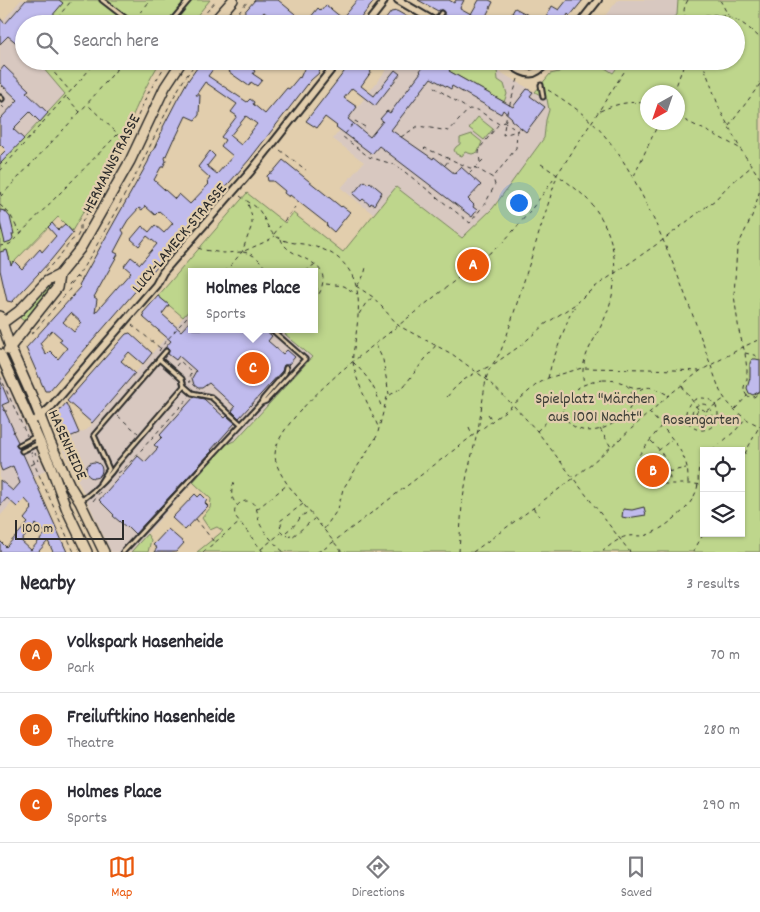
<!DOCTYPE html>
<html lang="en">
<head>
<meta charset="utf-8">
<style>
  :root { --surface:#fff; --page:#f2f2f3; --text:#2b2b33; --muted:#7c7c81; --line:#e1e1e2; --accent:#ea580c }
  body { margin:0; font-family:Dekko,sans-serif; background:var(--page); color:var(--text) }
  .controls { position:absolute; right:15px; bottom:15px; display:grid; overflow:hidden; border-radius:0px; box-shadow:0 1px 4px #0004 }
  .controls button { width:45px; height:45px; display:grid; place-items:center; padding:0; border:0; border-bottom:1px solid var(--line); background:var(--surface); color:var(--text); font:25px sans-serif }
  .compass { position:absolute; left:640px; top:85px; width:45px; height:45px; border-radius:50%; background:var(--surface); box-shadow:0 1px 4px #0004; rotate:220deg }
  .scale { position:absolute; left:15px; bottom:12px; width:109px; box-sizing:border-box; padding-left:5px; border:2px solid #2b2b2b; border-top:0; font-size:14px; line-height:18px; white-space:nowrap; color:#2b2b2b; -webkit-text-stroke:4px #e2cead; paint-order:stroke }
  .you { position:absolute; left:518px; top:202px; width:18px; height:18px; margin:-12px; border:4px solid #fff; border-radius:50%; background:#1a73e8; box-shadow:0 0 0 8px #1a73e833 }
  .badge { display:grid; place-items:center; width:32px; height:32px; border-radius:50%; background:var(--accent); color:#fff; font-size:16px; font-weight:700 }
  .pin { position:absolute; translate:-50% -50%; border:2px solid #fff; box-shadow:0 1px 5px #0006 }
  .popup { position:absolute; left:188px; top:268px; width:130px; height:65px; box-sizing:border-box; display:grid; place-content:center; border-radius:0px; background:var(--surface); filter:drop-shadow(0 1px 4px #0005); font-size:16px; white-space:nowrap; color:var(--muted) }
  .popup b { font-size:19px; color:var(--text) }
  .popup::after { content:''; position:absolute; left:50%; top:100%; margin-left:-10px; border:10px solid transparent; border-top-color:var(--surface) }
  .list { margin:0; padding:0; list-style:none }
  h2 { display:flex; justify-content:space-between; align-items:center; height:65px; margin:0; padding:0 20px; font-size:21px }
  h2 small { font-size:16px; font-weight:400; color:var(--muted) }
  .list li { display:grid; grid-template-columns:32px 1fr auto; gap:15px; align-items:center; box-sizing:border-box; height:75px; padding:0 20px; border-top:1px solid var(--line) }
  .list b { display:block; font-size:19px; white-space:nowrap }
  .list p { margin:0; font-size:16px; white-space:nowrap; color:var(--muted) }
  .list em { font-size:16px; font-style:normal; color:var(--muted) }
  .icon { flex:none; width:28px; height:28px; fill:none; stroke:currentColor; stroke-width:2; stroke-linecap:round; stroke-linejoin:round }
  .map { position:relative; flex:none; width:760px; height:552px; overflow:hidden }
  .search { position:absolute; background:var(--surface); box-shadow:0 1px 4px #0004; left:15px; right:15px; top:15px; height:55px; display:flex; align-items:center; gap:12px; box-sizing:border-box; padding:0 18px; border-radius:28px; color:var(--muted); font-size:19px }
  .sheet { height:290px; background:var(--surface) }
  nav { display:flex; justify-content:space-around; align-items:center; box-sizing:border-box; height:70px; border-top:1px solid var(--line); background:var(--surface); font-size:14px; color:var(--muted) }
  nav a { display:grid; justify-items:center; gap:2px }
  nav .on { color:var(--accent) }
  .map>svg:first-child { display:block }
  .built { fill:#d8c8c0 }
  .green { fill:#bed68c; stroke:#74805c; fill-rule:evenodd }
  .building { fill:#c0bbed; stroke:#2b2b2b; fill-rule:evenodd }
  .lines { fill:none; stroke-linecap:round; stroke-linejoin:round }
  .service-casing { stroke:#2b2b2b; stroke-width:7 }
  .minor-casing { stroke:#2b2b2b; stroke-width:10 }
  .secondary-casing { stroke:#2b2b2b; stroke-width:12 }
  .path { stroke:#2b2b2b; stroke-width:1; stroke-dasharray:4 4; stroke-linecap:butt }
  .service { stroke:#e2cead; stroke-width:3 }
  .minor { stroke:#e2cead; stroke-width:6 }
  .secondary { stroke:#e2cead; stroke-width:9 }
  .labels { text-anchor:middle; stroke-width:4.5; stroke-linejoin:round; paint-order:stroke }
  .street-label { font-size:16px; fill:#2b2b2b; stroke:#e2cead }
  .park-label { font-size:16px; fill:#3a3c35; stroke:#e2cead }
</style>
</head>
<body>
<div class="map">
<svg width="760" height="552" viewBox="0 0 760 552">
  <rect width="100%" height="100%" fill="#e2cead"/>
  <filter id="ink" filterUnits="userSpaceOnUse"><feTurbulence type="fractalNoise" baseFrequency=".02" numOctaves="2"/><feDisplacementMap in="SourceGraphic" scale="10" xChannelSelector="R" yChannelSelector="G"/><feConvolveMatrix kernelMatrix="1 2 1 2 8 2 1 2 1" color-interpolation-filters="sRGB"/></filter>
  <g filter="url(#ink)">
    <path class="built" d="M21,0h38l4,3 -39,21v37h13l28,33 -50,55 -15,-15v-110z
      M618,0h60l-1,15 -16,9h-63z
      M393,61h88l66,38 2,11 -3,11 -2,17 -51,70 -31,30 -66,-51 -23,27 -32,-26 23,-26 -31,-23z
      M594,61h28l-9,12z
      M192,307v22h87l34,27 -77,84 -11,5 -94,107h-20l-51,-110 26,-12z
      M3,377l42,93 -11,8 -34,38v-138z"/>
    <path class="green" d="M59,0h151l-20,24h-145l17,-21z
      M678,0h82v552h-563l26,-21 -6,-4 -7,3 -8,-12 8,-10 1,-9 -18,-17 32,-37 11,-5 76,-83 -33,-28h35v-57h-122v35l-9,10 -25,-21 89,-103 38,30 8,-10 50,39 53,-65 66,51 31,-30 51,-70 2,-18 3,-10 -2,-11 -12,-7 15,-18 9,-2 9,-11h26l19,12 9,-12h114v-37h-75l16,-9zM648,92h30v30h-30zM704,451h37v82h-37z
      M37,61h124c-14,21 -23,43 -33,65 -17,35 -36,72 -56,105l-14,-14 -47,48 -4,-15 -7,2v-88l65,-70z
      M456,61h25l16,9 1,10 6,4 3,10 -3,8 -55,-31z
      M478,117l15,12 -9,11 -15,-12z
      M472,134l10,8 -4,10 -6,2 -7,-2 -3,4 -6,-2 -2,-4 2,-3 4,-3v-6z
      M50,285l2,1 -28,35 -4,-3z
      M147,534l4,6 -3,12h-17z"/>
    <path class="building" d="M26,0h33l4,3 -18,21h-21v25l-16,-13 -8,8v-26l5,6z
      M255,0h23l28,23 12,-15 3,3 5,-6 16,13 15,-18h18l-19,24h-78l-14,-12 -11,12h-19z
      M418,0h31l5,3 2,-3h8l-4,8 11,6 8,-14h10l4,2 -11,22h-22l-16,-9v-3l-2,-2h-2l-2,1z
      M567,0h16l-13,16 -2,-2 -5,10h-52l5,-9 -4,-2 3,-5 28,15 9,-17 7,4z
      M397,11l12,7 9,6h-36l9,-12z
      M202,61h17l-11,15 39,26 3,-3 4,3 -1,2 12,10 22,-26 2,1 10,-12 1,1 4,-9 6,-8h16l-6,8 -1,4 -8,7 -62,80 -200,231h-4l-19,-43 55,-61 -2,-2 4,-7 65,-116 4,-11h1l10,-22v-2l14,-27 10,-18zM205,82l32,22 -6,8 6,4 -16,21 4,3 -4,6 12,10 -16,18 -10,-8 8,-10 -5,-5 -12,16 12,11 -3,4 2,2 -19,20 -11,-10 -4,5 -21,-19 7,-13h2l3,-6 -1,-3 9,-20 1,1 11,-23 9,4 4,-5 1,-20h-4zM246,116l11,8 -16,21 -11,-9zM145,206l10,9 4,-4 14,12 -9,10 -9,-8 -6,7 -7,-6 -11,13 8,7 8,-10 10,8 -17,20 -9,-7 -7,9 7,6 -36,41 2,-14 -3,-2 24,-43 -4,-2 10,-19 -2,-3 6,-10 11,-12 3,2zM71,313l11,10 -8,9 -11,-10zM52,330l10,9 -3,2 8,7 -9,11 -8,-8 -4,4 -6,-12z
      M226,61h14l15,10 -2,3 9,6 -5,6 -6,-4 -2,4 -20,-14 4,-6z
      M350,61h18l-2,3 5,8 -10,14 13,10 21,-26 5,4 -25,32 -23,-18 -8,10 13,9 -9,12 22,18 13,-16 -3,-2 7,-8 3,2 31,-41 -1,-1 6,-10h30l-7,10 64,36 14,-18 6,3 -3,4 15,11 -19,25 -15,-12 1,-2 -9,-8 -2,4 -49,-28 -1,3 -20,-11 -40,52 29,20 13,9 1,-2 21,17 6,-7 20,18 -13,14 6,6 -1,2 4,3 -5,7 -93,-71 -7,8 -36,-27 1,-1 -12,-9 -8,11 -11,-7 38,-49z
      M4,66l25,24 -3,2 22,21 -8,9 -10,-10 -17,17 11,10 -24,25v-8l6,-6 -6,-6v-25l18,-19 -18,-17v-12z
      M283,160l58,47 1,-1 8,6 -16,20 -8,-7 1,-1 -37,-29 -1,2 -5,-4 1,-2 -12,-10h-5l-1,-5 3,-3h2z
      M364,181l4,3 2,-2 12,10 -8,13 -3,-2 -1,2 -7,-6 -2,2 -8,-7z
      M0,210l5,1 5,6 4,17h-2l1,4 -2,3 -6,2 -5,-21z
      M52,223l6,7 7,-6 8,9 -22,27 -39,42 -5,-1 -7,-31v-18l7,-2 4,15 3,-4 8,8 18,-20 2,3 14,-16 -8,-9z
      M158,296l11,9 -7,9 19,17 11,-12v10h64l5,4 3,-4 8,7 -4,5 15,13 4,-4 8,7 -7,8h-4l-2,6 -43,47 -7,-7 3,-4 -26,-24 -7,5h-4l-4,-3 -2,-7 4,-7 -17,-15 -3,4 -8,-6 1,-5 -4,-1 6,-7 -27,-23 -1,-5z
      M130,333l22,20 -9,11 -14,-12 -8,9 14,12 -43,50 -25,-22 59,-67z
      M752,359h4l4,1v31l-7,4 -4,-2 -2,-5 3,-10v-15z
      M0,380l9,22 -7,3 12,26 -1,1 5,10 -2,2v2l2,2h2l-1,3 1,2 3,1 44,98h-14l-5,-11 -10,11h-38v-11l6,6 22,-24 -4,-4 8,-10 -1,-1 1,-1 -7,-8 -8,8 -10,-9 -7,8v-26l13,11 7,-8 -7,-17 -11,5 -2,-5zM36,524l10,9 -15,17 -10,-9z
      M194,397l10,2 21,19 2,-2 8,7 -24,27 1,1 -77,83 -8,-8 -1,1 -13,-11 1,-1 -15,-15 39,-44 7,6 13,-14 -4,-3 8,-8 -2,-2z
      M66,403l13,30 -12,5 -10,-22v-2z
      M86 470a8 8 0 1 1 16 0a8 8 0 1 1-16 0Z
      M195,494l3,3 3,-3 6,6 -2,3 3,3 -23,24 -13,-12z
      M644,507l2,8 -19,3 -5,-1 1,-8 9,1z
      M168,529l16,14 -8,9h-22l3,-4 -4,-3z"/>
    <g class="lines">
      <defs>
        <path id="service" d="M102,0l31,24
          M436,21l5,-8
          M169,24l20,-24
          M541,85l2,12
          M0,97l2,2
          M159,359l23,20 2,7 8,7 19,4 30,27
          M261,403l2,-4 22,-26 1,-5
          M19,445l17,-9
          M22,451l17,-8
          M100,483l9,-14 -15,-34 72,-84
          M81,501c13,-10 28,-24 37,-38l66,-77
          M123,552l138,-149 5,-2 39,-42 -34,-30"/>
        <path id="minor" d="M398,0l41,24
          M367,24l14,-18 3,-6
          M579,24l19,-24
          M505,61c20,12 26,21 43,0
          M31,422l9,-5 10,-9 106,-123 7,-13 88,-101 87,-110"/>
        <path id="secondary" d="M212,24l21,-24
          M0,316l10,31 24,54 16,41 20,44 10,16 24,50
          M0,325l19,-14 28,-30 12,-6 21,-26 50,-88 35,-74 17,-26
          M8,350l49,-62 2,-13
          M0,354l51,113 16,43 20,42"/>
      </defs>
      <use href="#service" class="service-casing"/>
      <use href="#minor" class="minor-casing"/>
      <use href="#secondary" class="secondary-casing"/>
      <path class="path" d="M688,0c-6,10 -5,15 2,24
        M720,0l8,15
        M135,18l16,-18
        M52,24l20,-24
        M196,24l21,-24
        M228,24l21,-24
        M674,24c8,-5 17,-7 26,-8 27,-5 41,4 60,22
        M44,61l26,30
        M702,61l18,49 21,40 19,28
        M518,79l-11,34 -4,22 14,-4 3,-4
        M2,87l1,-1
        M434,87l34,22
        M4,89l1,-1
        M548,90c21,13 40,26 56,45 23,27 35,54 50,85 26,56 45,113 66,171 9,16 23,28 40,35
        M7,92l1,-1
        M674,92l11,-31
        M67,98l13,14
        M1,105l6,6
        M600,111c16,-7 30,-11 48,-7
        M678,117l39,19 24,13
        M729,126l31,-42
        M365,127l-10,-6 -12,16 26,20 27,8 74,58 16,-21 9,-17 -2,-7 -17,-10h-6l-45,-20 -3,3
        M401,137l17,-11 31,5 20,-22 9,1 21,14 6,-2 12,9 -1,17 -23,30
        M280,150l26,20
        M480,162l-1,-9 1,-5 18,-23
        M541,164c15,10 30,20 43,32 35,34 39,86 18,128 -10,21 -23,35 -18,60
        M445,165l4,-5
        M0,171l97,-110
        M469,174l14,-14
        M634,176l25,-54
        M0,191l1,5 -1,3
        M1,196l79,-84 44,-51
        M240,196c6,5 13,8 18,13 8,9 9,22 19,28 8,5 17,6 26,7 16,3 32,8 43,22 18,22 12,51 9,77 -1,6 -3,12 -2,18 1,18 19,50 26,68
        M0,205l10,9 7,14 3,3
        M0,230h2
        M274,234l21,-27
        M281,239c6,21 49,18 41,47 -1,6 -4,10 -8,14
        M0,246l10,-2 108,-110 -31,-30
        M198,248l6,2 19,3 19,-1 25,-11 8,-5
        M243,252c12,2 19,9 24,20
        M45,272l16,-18 11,-14 5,-3 3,-6v-5l48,-87 19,-44 21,-34
        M225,272l17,-20 10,-27v-9l-5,-15
        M306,272l3,-4 5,-3
        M71,284l6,-7 3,2
        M326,284l17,2 14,8
        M356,286l17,11 26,29 53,28 34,25 27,26 24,26 93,121
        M357,286c5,-7 9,-13 9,-21
        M314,289h7
        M359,314l7,-11 6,-5
        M132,325l28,23
        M31,334l3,-2 36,-43 -1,-5 10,-10 14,-22 47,-85 32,-67 11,-19 14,-20
        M376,345l7,15 6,34
        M159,351l3,-5 30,-35
        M745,353l9,2 6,3
        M353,362c16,16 22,25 29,47
        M494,364l26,-18 24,-21 33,-22
        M176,366l4,-5 12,11 -3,5 1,6
        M0,376l27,60
        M548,378l3,-12 12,-33 6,-16 8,-15 18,-15 68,-47 52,-40 12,-13 25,-21
        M603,380c11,0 26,1 29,14 3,9 -3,17 -10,23 -51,43 -92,-27 -19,-37z
        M629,386l7,2 7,-1
        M682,386l16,23
        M0,389l1,-1
        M634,395c11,-13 21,-7 34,0
        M747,396l-3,-5v-4l3,-8v-9l-2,-17 -6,-22 -5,-36 3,-47 15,-32 6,-19 2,-8
        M447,397c14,-18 24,-22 43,-31
        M686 414a16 16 0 1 1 32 0a16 16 0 1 1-32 0Z
        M692 414a10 10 0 1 1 20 0a10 10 0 1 1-20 0Z
        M696 414a5 5 0 1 1 10 0a5 5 0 1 1-10 0Z
        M735,409l12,-13 7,1 6,-5
        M5,411h3
        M706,411l18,-12
        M649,412c14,16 33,34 38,55 1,5 1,11 1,16
        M488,414l4,6
        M118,416l20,17
        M661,426l-22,29c9,8 14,16 14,29h41l10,1
        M469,427l3,7
        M600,429l11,18
        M56,430l4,7 3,-1
        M537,431l17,-16 9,-4
        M651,441c13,12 19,25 19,42
        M712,451l24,-21 9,-11
        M31,452l5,16 38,84
        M646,461l25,-21
        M741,461l19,-36
        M31,465l8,-4 -4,-8
        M118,473l6,-4 65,-72
        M653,475l33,-7
        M234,482c-3,9 -4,15 3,23
        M93,501l7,-9
        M303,504l-23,17 2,2c-5,7 1,15 9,12l1,2 22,-18
        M533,508l6,8
        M257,509l30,-24
        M196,519l18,23
        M324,529l14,-20 5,-20 34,-53 10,-39 17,-11 32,-41
        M286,532l11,-9 4,-7 8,-4
        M261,549l20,-16
        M203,552l36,-29
        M263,552l-27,-35c-2,-4 -2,-7 1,-11 2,-3 6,-5 10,-5 13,2 9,15 13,23 3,7 18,24 24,28
        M317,552l7,-3 189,-144 23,-20 12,-7 34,-10 66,1 52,2
        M342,552l-54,-67c-6,-9 -12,-18 -13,-29 -1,-26 47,-67 66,-85l160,-127c35,-36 63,-79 90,-121 14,-21 26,-42 41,-62
        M459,552l3,-48 5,-29 11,-45 8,-51 3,-9 11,-17 7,-18 49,-156
        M473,552l101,-74 37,-31 58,-52 31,-24 43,-24 17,-8
        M602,552c7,-6 18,-15 26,-16 7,-1 13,1 19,-1 14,-5 28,-16 39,-27 5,-6 11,-15 12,-24 1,-10 -2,-17 6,-25
        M693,552l11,-19"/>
      <use href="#service" class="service"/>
      <use href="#minor" class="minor"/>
      <use href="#secondary" class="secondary"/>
    </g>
  </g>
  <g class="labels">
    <g class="street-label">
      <text transform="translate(110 163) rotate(-63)" y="6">HERMANNSTRASSE</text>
      <text transform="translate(178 237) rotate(-50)" y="6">LUCY-LAMECK-STRASSE</text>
      <text transform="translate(69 444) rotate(66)" y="6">HASENHEIDE</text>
    </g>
    <g class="park-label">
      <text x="595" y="403">Spielplatz "Märchen<tspan x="595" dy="18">aus 1001 Nacht"</tspan></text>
      <text x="701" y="424">Rosengarten</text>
    </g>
  </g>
</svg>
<div class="controls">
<button><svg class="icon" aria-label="locate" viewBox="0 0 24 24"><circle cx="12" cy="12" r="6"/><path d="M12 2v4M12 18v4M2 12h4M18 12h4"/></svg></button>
<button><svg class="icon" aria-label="layers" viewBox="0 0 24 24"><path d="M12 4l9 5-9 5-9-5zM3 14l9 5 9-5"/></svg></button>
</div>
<svg class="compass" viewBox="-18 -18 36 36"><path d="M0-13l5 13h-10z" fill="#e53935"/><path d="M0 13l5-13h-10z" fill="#7c7c81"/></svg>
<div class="scale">100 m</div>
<div class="you"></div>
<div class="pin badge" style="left:473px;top:265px">A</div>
<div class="pin badge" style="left:653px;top:471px">B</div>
<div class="pin badge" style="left:253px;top:368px">C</div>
<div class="popup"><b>Holmes Place</b>Sports</div>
<div class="search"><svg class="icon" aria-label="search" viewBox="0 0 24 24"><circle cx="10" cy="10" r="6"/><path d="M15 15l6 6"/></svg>Search here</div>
</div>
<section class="sheet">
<h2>Nearby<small>3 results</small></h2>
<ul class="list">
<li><span class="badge">A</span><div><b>Volkspark Hasenheide</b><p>Park</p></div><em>70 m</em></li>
<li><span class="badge">B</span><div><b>Freiluftkino Hasenheide</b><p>Theatre</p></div><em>280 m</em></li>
<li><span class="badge">C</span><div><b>Holmes Place</b><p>Sports</p></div><em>290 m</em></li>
</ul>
</section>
<nav>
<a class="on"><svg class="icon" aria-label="map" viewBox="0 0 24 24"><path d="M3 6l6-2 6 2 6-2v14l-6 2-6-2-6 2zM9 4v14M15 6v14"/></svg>Map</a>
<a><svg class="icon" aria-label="directions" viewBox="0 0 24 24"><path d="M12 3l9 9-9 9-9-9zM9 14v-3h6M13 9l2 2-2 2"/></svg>Directions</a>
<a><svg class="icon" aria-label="saved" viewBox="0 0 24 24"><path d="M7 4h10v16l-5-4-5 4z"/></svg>Saved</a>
</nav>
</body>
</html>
